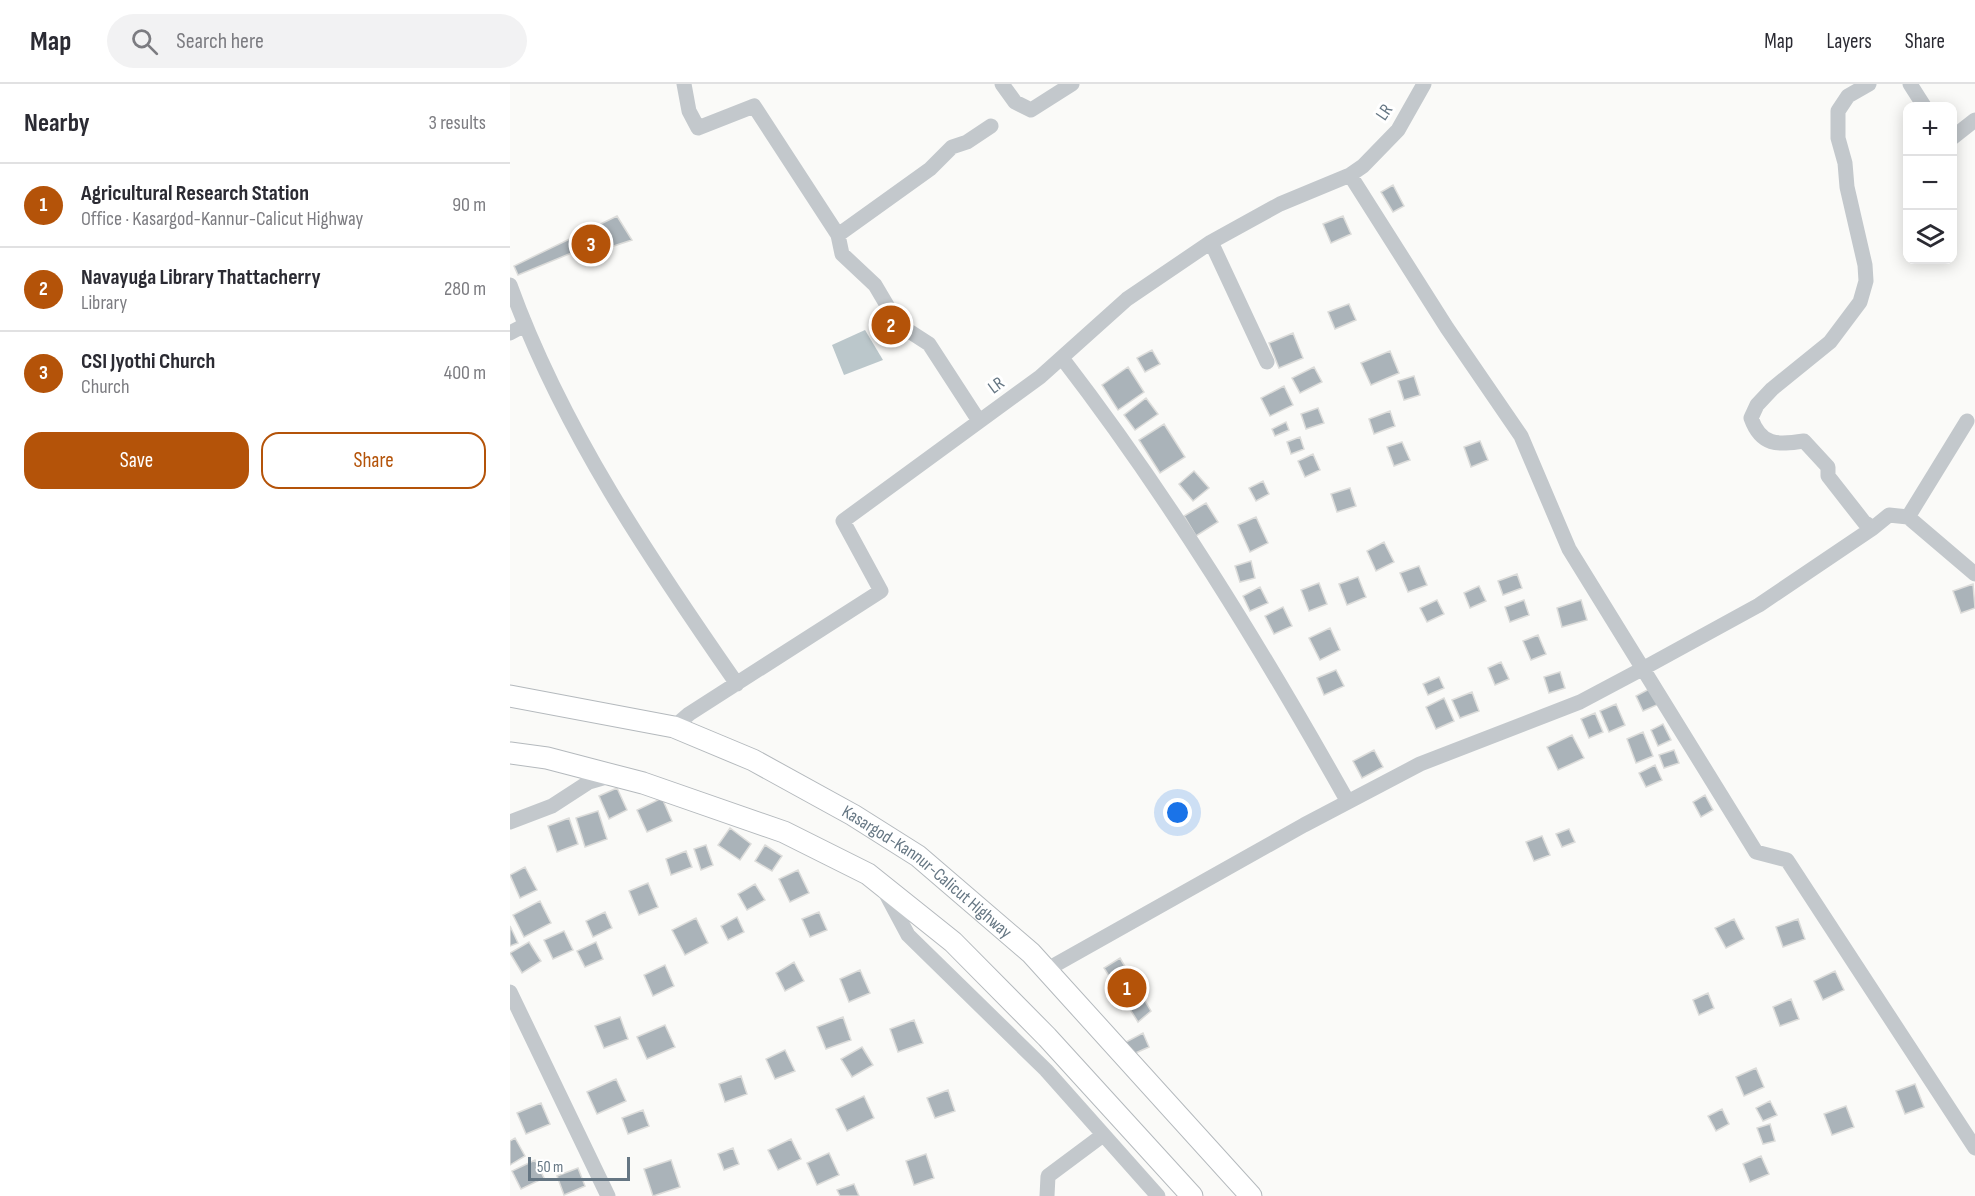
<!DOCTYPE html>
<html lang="en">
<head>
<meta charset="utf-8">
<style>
  :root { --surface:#fff; --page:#f2f2f3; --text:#2b2b33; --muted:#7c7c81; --line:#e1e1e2; --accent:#b45309 }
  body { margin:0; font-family:"Sofia Sans Condensed",sans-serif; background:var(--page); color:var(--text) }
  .controls { position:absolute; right:18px; top:18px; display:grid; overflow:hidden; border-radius:12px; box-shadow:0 3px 15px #0003 }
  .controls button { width:54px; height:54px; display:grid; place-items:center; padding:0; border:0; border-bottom:2px solid var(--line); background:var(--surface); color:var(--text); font:30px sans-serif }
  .scale { position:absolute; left:18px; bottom:15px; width:102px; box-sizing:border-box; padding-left:6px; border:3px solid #657683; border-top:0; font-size:16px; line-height:21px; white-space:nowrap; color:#657683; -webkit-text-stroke:4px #fff; paint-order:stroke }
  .you { position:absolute; left:668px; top:729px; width:21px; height:21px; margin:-15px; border:4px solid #fff; border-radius:50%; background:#1a73e8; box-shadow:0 0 0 9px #1a73e833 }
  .badge { display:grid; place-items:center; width:39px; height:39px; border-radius:50%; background:var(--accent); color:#fff; font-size:20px; font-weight:700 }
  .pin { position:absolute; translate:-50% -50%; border:3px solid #fff; box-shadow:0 2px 6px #0006 }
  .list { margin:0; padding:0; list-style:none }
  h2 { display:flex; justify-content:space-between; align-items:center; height:78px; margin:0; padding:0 24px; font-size:26px }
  h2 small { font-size:20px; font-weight:400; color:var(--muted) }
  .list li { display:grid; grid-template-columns:39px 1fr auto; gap:18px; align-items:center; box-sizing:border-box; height:84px; padding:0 24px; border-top:2px solid var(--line) }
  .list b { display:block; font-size:22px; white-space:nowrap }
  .list p { margin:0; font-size:20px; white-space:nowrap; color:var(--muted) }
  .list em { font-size:20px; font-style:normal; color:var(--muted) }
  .actions { display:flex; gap:12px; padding:18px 24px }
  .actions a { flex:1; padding:14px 0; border:2px solid var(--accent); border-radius:18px; text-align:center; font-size:21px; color:var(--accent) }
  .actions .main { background:var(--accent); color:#fff }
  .icon { flex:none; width:33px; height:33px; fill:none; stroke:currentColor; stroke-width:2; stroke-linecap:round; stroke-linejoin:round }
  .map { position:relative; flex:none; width:1465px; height:1112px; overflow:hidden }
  header { display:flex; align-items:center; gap:36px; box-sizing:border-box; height:84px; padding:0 30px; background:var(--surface); border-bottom:2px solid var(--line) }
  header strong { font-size:28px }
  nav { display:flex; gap:33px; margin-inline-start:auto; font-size:21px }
  .search { width:420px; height:54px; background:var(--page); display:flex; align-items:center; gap:15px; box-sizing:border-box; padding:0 21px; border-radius:33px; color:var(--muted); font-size:22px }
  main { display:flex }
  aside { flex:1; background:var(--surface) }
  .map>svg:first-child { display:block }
  .water { fill:#bbc7cb }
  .building { fill:#aab3b9; stroke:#dcdcda; stroke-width:1.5 }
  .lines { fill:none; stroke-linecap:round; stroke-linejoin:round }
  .highway-casing { stroke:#b4b9bd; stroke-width:23 }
  .minor { stroke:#c3c8cc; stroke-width:15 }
  .highway { stroke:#fff; stroke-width:21 }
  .labels { text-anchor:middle; stroke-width:6; stroke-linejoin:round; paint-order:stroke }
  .street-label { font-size:18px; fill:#657683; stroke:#fff }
</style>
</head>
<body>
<header>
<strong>Map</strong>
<div class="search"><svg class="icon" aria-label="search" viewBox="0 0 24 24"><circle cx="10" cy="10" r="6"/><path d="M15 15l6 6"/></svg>Search here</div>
<nav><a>Map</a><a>Layers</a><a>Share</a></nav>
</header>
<main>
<aside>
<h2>Nearby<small>3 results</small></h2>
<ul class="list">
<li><span class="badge">1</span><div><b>Agricultural Research Station</b><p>Office · Kasargod-Kannur-Calicut Highway</p></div><em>90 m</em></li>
<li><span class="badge">2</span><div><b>Navayuga Library Thattacherry</b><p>Library</p></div><em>280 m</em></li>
<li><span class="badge">3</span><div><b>CSI Jyothi Church</b><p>Church</p></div><em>400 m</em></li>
</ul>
<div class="actions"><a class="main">Save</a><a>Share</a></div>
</aside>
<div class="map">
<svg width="1465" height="1112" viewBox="0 0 1465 1112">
  <rect width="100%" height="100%" fill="#fafaf8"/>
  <path class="water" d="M355,246l18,30 -39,15 -12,-30z"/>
  <path class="building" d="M883,101l11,21 -11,6 -12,-20z
    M107,132l15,24 -43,14 -3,-7 -68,28 -4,-9z
    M833,132l8,18 -20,9 -8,-19z
    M839,220l7,16 -21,9 -7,-17z
    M783,249l10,25 -24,10 -10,-25z
    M642,266l8,14 -15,8 -8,-14z
    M880,267l9,22 -28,12 -10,-22z
    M618,283l16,25 -26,18 -16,-25z
    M804,283l8,15 -22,11 -8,-15z
    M904,292l6,19 -16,5 -6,-19z
    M774,302l9,19 -23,11 -9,-18z
    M636,314l12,16 -23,16 -11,-15z
    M808,324l6,15 -18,6 -5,-15z
    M880,327l5,15 -21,8 -5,-15z
    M776,338l3,8 -14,6 -3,-7z
    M654,340l21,33 -25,16 -21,-33z
    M790,353l4,12 -13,5 -4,-12z
    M970,357l8,19 -17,7 -7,-20z
    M892,358l8,18 -16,6 -7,-19z
    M803,370l7,16 -15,7 -7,-16z
    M684,387l15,17 -16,13 -14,-17z
    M753,397l6,13 -13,7 -7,-13z
    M840,404l6,18 -19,6 -6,-18z
    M696,419l12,19 -22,14 -12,-20z
    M746,433l12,26 -18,9 -12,-27z
    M874,458l10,20 -18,9 -9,-20z
    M741,477l4,17 -15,4 -5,-16z
    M909,482l8,19 -19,7 -8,-19z
    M1007,490l5,14 -19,7 -5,-14z
    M848,493l8,20 -19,8 -8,-21z
    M809,499l8,21 -18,7 -8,-21z
    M1463,500l2,24 -14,5 -8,-22z
    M969,502l7,15 -16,7 -6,-15z
    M750,503l8,16 -18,8 -7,-15z
    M927,516l7,14 -17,8 -7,-14z
    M1014,516l5,15 -19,7 -5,-15z
    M1071,516l6,20 -25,7 -5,-19z
    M773,523l9,19 -18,8 -9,-18z
    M820,544l10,22 -20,10 -11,-22z
    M1028,551l8,19 -15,6 -8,-19z
    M991,578l8,17 -14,6 -7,-17z
    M826,586l8,16 -20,9 -7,-17z
    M1050,588l5,16 -16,5 -5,-16z
    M929,593l5,11 -16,7 -5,-11z
    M1141,604l8,16 -16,7 -7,-15z
    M962,608l7,19 -19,7 -8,-18z
    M934,614l10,23 -18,8 -10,-22z
    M1106,620l9,21 -16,7 -9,-21z
    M1085,629l8,19 -14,6 -8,-19z
    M1153,640l8,16 -13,6 -7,-16z
    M1133,648l10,24 -17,7 -9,-24z
    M1062,651l12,23 -26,12 -11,-23z
    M864,666l9,17 -21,11 -9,-17z
    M1164,666l5,13 -15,5 -5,-13z
    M1145,681l7,15 -16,7 -7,-14z
    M107,704l10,22 -18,9 -10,-23z
    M1195,711l8,15 -12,7 -8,-15z
    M152,714l10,23 -25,11 -10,-22z
    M88,727l9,28 -22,8 -9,-29z
    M59,734l9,26 -21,8 -9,-26z
    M220,744l21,16 -11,16 -22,-15z
    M1059,745l6,13 -13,5 -6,-13z
    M1032,752l8,19 -16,6 -8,-19z
    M196,761l7,20 -12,5 -7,-21z
    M255,761l17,11 -10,15 -17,-10z
    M176,767l6,16 -21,8 -5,-16z
    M15,783l12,23 -17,8 -10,-23z
    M288,786l11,23 -19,9 -11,-23z
    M138,799l10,24 -19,8 -10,-24z
    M245,800l10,16 -18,10 -9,-16z
    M30,817l11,22 -27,14 -11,-22z
    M95,828l7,16 -19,9 -7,-16z
    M309,828l8,18 -17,7 -8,-18z
    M227,833l7,15 -16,8 -7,-14z
    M186,834l12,25 -23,12 -13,-25z
    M1224,835l10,20 -18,9 -11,-20z
    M1288,835l7,20 -22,8 -7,-20z
    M0,842l8,17 -8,3z
    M54,847l9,19 -20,9 -9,-19z
    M19,858l12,19 -19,12 -12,-20z
    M86,858l7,17 -18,8 -8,-16z
    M610,874l31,53 -13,11 -34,-54z
    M284,878l10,19 -19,10 -9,-18z
    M155,881l9,21 -21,10 -9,-21z
    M350,886l10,23 -21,9 -9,-23z
    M1325,887l9,19 -21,10 -9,-19z
    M1198,909l6,15 -15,7 -6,-15z
    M1281,915l8,20 -19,7 -7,-19z
    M110,933l8,22 -24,9 -9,-22z
    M333,933l8,23 -25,9 -9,-22z
    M404,936l9,23 -25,9 -8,-23z
    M155,941l10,22 -28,12 -10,-22z
    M633,949l6,14 -18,8 -7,-12z
    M352,963l11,18 -21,12 -11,-18z
    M275,966l10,21 -20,8 -9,-20z
    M1246,984l8,19 -20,9 -8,-19z
    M231,992l6,18 -22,8 -6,-18z
    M106,995l10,22 -29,13 -10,-22z
    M1405,1000l9,23 -19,7 -9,-23z
    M438,1006l7,21 -20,7 -8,-20z
    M354,1012l10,22 -27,13 -11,-22z
    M1260,1017l7,14 -14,6 -7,-13z
    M31,1019l9,21 -24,10 -9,-21z
    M1336,1022l8,21 -22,8 -8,-21z
    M1212,1025l7,15 -13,7 -8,-15z
    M133,1026l6,16 -21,8 -6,-16z
    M1260,1040l5,17 -12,3 -6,-16z
    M5,1054l10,18 -15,9v-24z
    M281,1055l10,20 -23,11 -10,-20z
    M223,1064l6,16 -15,6 -6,-16z
    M319,1069l10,22 -22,10 -10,-22z
    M416,1070l8,24 -20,7 -8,-24z
    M1251,1072l8,18 -19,8 -7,-18z
    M25,1076l9,18 -23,11 -9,-18z
    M161,1076l9,27 -27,9 -9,-27z
    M68,1084l7,18 -21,9 -7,-19z
    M344,1100l5,12h-19l-3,-6z"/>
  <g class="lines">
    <defs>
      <g id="highway">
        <path id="s1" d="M0,612l164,31 79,33 100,55 65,41 113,97 220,243"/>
        <path d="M0,669l37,5 96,25 141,49 84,42 85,68 94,95 145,159"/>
      </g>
    </defs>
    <use href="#highway" class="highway-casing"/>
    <path class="minor" d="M174,0l5,27 9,17 56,-22 84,129 4,19 33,31 23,39 31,20 50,77
      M492,0l13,18 16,8 41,-26
      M1359,0l-21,12 -10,15v27l7,25 2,24 18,78 1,16 -6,21 -30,40 -58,47 -15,16 -6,13c10,28 26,27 53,23l24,26v9l36,46 9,6
      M1400,0l14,22
      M1442,54l23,-18
      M840,91l97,153 74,108 48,113 187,303 31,8 188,288
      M328,151l92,-66 22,-22 15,-5 24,-16
      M701,158l56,120
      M0,201c52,144 140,274 227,399
      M0,249l15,-8
      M552,274c107,139 200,291 286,444
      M1398,433l59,-96
      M164,643l15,-13 192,-123 -38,-70 197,-144 87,-78 84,-57 69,-38 70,-29 13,-9 35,-36 26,-46
      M0,738l42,-16 37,-24 24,-7
      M375,808l23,43 138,135 112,126
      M536,886l258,-145 116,-61 160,-62 64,-34 115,-63 114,-77 16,-13 19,2 67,57
      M0,908l98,204
      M537,1112l1,-20 55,-41"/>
    <use href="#highway" class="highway"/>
  </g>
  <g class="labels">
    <g class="street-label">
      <text transform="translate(874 28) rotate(-56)" y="6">LR</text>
      <text transform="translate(486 301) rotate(-36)" y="6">LR</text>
      <text dy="6" stroke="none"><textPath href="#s1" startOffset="460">Kasargod-Kannur-Calicut Highway</textPath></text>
    </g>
  </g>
</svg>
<div class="controls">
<button>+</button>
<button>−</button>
<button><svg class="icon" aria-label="layers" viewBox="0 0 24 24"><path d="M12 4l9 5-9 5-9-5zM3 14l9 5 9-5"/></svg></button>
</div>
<div class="scale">50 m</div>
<div class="you"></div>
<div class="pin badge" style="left:617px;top:904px">1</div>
<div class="pin badge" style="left:381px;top:241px">2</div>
<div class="pin badge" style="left:81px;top:160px">3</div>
</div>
</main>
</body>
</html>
